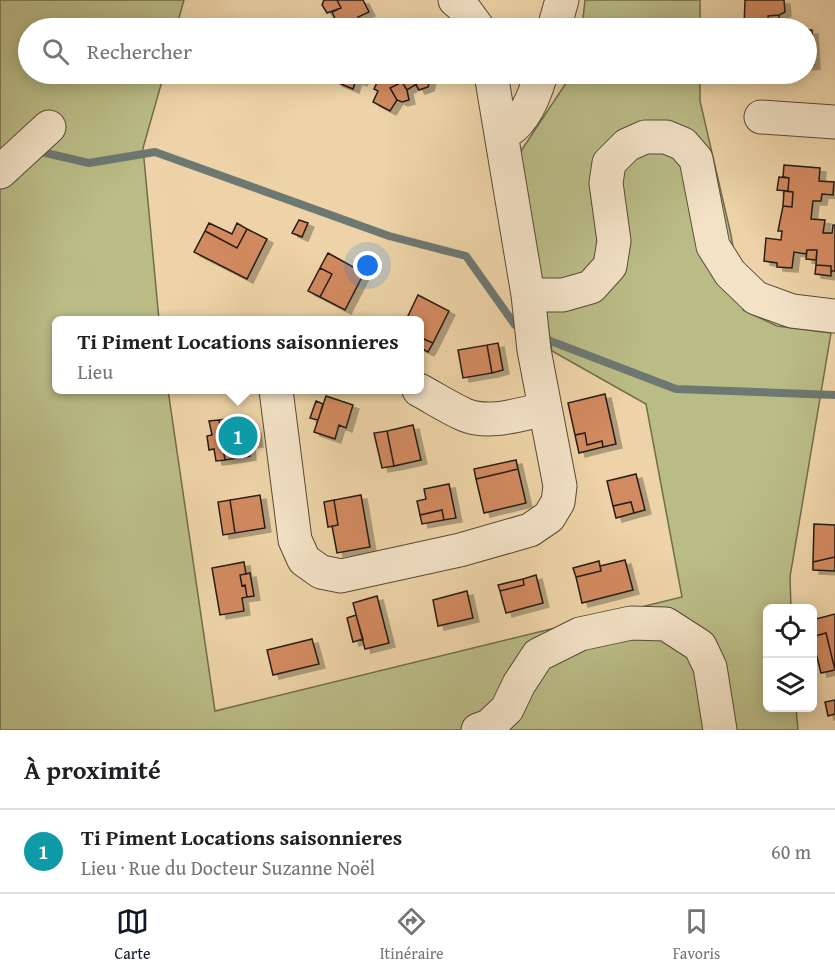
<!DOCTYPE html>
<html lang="fr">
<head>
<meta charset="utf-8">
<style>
  :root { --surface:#fff; --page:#f6f6f6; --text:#202124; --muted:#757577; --line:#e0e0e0; --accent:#111827 }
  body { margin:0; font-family:"Gentium Book Plus",serif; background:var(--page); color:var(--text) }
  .controls { position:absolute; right:18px; bottom:18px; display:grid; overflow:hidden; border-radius:9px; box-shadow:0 3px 15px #0003 }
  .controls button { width:54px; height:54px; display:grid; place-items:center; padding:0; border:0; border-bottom:2px solid var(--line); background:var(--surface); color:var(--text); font:30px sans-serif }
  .you { position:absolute; left:368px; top:266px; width:21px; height:21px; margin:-15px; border:4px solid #fff; border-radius:50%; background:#1a73e8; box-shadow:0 0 0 9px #1a73e833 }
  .badge { display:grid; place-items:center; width:39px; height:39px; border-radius:50%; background:var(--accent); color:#fff; font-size:20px; font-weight:700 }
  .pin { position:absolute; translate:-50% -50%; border:3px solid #fff; box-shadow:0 2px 6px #0006 }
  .popup { position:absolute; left:52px; top:316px; width:372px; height:78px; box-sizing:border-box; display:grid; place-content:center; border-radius:9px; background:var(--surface); filter:drop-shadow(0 2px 4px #0005); font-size:20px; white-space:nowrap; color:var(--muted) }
  .popup b { font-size:22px; color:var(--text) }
  .popup::after { content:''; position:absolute; left:50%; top:100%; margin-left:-12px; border:12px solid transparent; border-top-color:var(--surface) }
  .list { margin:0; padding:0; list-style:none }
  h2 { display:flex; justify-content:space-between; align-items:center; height:78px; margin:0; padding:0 24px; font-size:26px }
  h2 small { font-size:20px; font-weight:400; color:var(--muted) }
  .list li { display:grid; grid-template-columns:39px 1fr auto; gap:18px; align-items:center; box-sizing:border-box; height:84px; padding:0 24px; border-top:2px solid var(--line) }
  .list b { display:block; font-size:22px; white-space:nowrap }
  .list p { margin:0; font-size:20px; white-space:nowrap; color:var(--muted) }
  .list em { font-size:20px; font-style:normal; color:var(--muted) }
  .icon { flex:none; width:33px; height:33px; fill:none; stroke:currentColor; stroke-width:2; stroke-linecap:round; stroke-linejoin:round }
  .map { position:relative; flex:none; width:835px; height:730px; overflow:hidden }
  .search { position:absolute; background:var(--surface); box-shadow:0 3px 15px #0003; left:18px; right:18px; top:18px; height:66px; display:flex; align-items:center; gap:15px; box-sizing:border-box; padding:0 21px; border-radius:33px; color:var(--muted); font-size:22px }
  .sheet { height:162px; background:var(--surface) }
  nav { display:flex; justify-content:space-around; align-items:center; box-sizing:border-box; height:84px; border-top:2px solid var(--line); background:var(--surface); font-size:16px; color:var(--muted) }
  nav a { display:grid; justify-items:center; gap:3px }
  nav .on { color:var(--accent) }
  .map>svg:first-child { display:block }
  .green { fill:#babc86; stroke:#706c4c; stroke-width:1.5 }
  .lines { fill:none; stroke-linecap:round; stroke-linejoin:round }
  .stream { stroke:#6d7872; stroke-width:8 }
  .building { fill:#d28a60; stroke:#261d12; stroke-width:1.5; filter:url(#shadow) }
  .minor-casing { stroke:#584a37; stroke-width:35 }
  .minor { stroke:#f3e2c6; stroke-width:33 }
</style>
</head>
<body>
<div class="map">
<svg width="835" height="730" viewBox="0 0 835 730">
  <defs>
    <filter id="shadow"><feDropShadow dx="6" dy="4" stdDeviation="0" flood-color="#0004"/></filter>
  </defs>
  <rect width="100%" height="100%" fill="#edd3a7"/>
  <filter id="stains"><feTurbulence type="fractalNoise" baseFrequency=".00333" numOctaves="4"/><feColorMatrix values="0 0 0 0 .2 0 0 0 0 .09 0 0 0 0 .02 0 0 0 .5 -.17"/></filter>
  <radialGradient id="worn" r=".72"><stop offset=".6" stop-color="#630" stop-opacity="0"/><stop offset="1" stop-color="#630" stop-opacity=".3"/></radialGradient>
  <path class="green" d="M0,0h184l-8,28h-148v46h136l-21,74 16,172h-103v70h112l47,321 467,-114 -36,-193 -94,-53 -33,-197 53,-80h128v27l31,134 12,75 34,16 54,7 -41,244 1,31h-23v100h28l2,22h-798z
    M585,0h115v28h-118z"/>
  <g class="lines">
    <path class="stream" d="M37,151l52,12 66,-11 234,84 77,20 49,69 9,4
      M540,337l136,52 159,6"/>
  </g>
  <path class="building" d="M324,0h13l4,8 -14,5 -5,-8z
    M337,0h26l6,12 -11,5 5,11h-30l-2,-2 6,-3 -5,-11 9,-4z
    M745,0h39l1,12 -6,3 -11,1 1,11 29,-1v2h-54z
    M779,15l1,12h-11l-1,-11z
    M806,30h6l2,35 -8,1z
    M339,74h26l-4,8 -5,-2 -3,9 -17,-7z
    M381,74h37h-3l3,9 -11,7 -5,-8 -12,6 7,12 -7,11 -17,-9 5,-11 -4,-2z
    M415,74h12l2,6 1,-1 -2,8 -9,3 -3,-5 2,-2z
    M402,82l5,8 2,10 -7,2 -5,-2 -7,-12z
    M784,165l36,3 -1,13 15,1 -1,13 -11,-1 -1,7h-8l-2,18 14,1 -2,13h9l1,-8h2v46h-4v-5l-15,-1 1,-15h-10l-1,4 -12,-2 -2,16 -15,-1v-4l-13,-2 2,-23 15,2 1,-9h-4l5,-25 9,1 1,-15 -5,-1 1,-13 -6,-1z
    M779,177l10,1 -1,13 -11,-1z
    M784,191l9,1 -1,15 -9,-1z
    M299,220l9,3 -6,14 -10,-4z
    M209,223l23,11 5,-11 10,6 -10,19 -32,-17z
    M247,229l20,10 -20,40 -53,-27 11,-21 32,17z
    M807,250h10l-1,10 -10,-1z
    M328,253l36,20 -19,37 -25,-13 12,-23 -12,-6z
    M816,265l15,1v10l-16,-2z
    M320,268l12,6 -12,23 -12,-6z
    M418,295l31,16 -16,32 -14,-6v-17h-13z
    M419,337l14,6 -5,9 -9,-5z
    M498,343l5,27 -11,3 -5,-28z
    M487,345l5,28 -29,5 -5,-28z
    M605,394l11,50 -13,3 -1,-6 -15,4 -2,-12 -10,2 -7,-32z
    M326,396l27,9 -7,23 -7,-3 -4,14 -21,-7z
    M316,401l7,3 -5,16 -8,-2z
    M244,416l2,13h9l2,14 -8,1 1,12 -25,4 -6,-40z
    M219,420l6,40 -9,1 -2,-12 -5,1 -2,-14 5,-1 -3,-14z
    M413,425l8,35 -27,6 -7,-35z
    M387,431l7,35 -12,2 -8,-35z
    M585,433l2,12 15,-4 1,6 -24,6 -4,-18z
    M516,460l2,9 -42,10 -2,-10z
    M518,469l8,34 -42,10 -8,-34z
    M636,474l9,36 -11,3 -3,-11 -18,4 -6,-25z
    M449,484l7,34 -12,2 -2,-10 -22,5 -3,-14 9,-2 -2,-10z
    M260,495l5,33 -30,5 -5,-33z
    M361,495l9,52 -33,6 -5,-27 6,-1 -4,-25z
    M230,500l5,33 -12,2 -5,-33z
    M334,500l4,25 -10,2 -4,-25z
    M631,502l3,11 -18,5 -3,-12z
    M442,510l2,10 -22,4 -2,-9z
    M814,524l21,1v32l-22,5z
    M835,557v14l-22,-1v-8z
    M625,560l8,30 -51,13 -6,-26 25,-6 -1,-5z
    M599,561l2,10 -25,6 -3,-9z
    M244,562l2,12 -6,1 2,11 3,-1 2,12 -5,1 2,13 -24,4 -8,-47z
    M250,573l4,23 -7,1 -2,-12 -3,1 -2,-11z
    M536,575l7,28 -37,10 -6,-22 24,-6 -1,-6z
    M523,579l1,6 -24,6 -2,-6z
    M467,591l6,27 -35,8 -5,-26z
    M377,596l12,47 -24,6 -12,-46z
    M835,614v56l-9,-37 -14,4v-17z
    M356,615l7,24 -10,3 -6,-24z
    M826,633l9,37 -14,3 -9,-36z
    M312,639l7,25 -46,11 -6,-25z
    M835,700v14l-7,2 -3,-14z"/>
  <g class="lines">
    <defs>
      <path id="minor" d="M455,0l7,6 16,22
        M554,28l8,-28
        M491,74l37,221h35l28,-8 19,-21 4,-25 -8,-58 3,-20 18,-18 18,-8h21l17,7 13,15 17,87 17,27 26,25 36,13 43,5
        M761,117l74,5
        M501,134c22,-7 34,-39 40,-60
        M0,172l49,-45
        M276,390l19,150 9,20 17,12 20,4 119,-26 70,-20 19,-13 9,-15 2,-16 -26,-136 -6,-55
        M419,390c15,8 30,18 46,25 25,10 55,-1 80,-6
        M478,730l11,-4 18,-17 12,-25 19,-29 42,-21 51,-11 35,1 34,22 10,21 10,63"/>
    </defs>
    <use href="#minor" class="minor-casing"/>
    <use href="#minor" class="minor"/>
  </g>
  <rect width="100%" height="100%" filter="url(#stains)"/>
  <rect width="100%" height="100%" fill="url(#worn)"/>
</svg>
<div class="controls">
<button><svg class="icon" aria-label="locate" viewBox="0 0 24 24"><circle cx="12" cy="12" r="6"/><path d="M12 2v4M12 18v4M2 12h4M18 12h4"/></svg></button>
<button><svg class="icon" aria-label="layers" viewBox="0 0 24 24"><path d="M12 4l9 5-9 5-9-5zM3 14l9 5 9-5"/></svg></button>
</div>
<div class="you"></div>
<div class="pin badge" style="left:238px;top:436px;background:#0f9aa8">1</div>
<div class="popup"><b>Ti Piment Locations saisonnieres</b>Lieu</div>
<div class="search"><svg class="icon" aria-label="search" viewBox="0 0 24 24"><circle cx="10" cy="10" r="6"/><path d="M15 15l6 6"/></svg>Rechercher</div>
</div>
<section class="sheet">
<h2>À proximité<small></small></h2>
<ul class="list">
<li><span class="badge" style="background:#0f9aa8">1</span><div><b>Ti Piment Locations saisonnieres</b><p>Lieu · Rue du Docteur Suzanne Noël</p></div><em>60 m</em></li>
</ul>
</section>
<nav>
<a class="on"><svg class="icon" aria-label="map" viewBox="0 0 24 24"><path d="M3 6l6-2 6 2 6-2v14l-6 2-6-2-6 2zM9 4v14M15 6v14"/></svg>Carte</a>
<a><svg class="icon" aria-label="directions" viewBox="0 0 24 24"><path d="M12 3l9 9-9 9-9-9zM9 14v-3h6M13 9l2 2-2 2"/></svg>Itinéraire</a>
<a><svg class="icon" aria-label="saved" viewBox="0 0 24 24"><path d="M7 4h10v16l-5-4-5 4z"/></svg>Favoris</a>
</nav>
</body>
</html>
